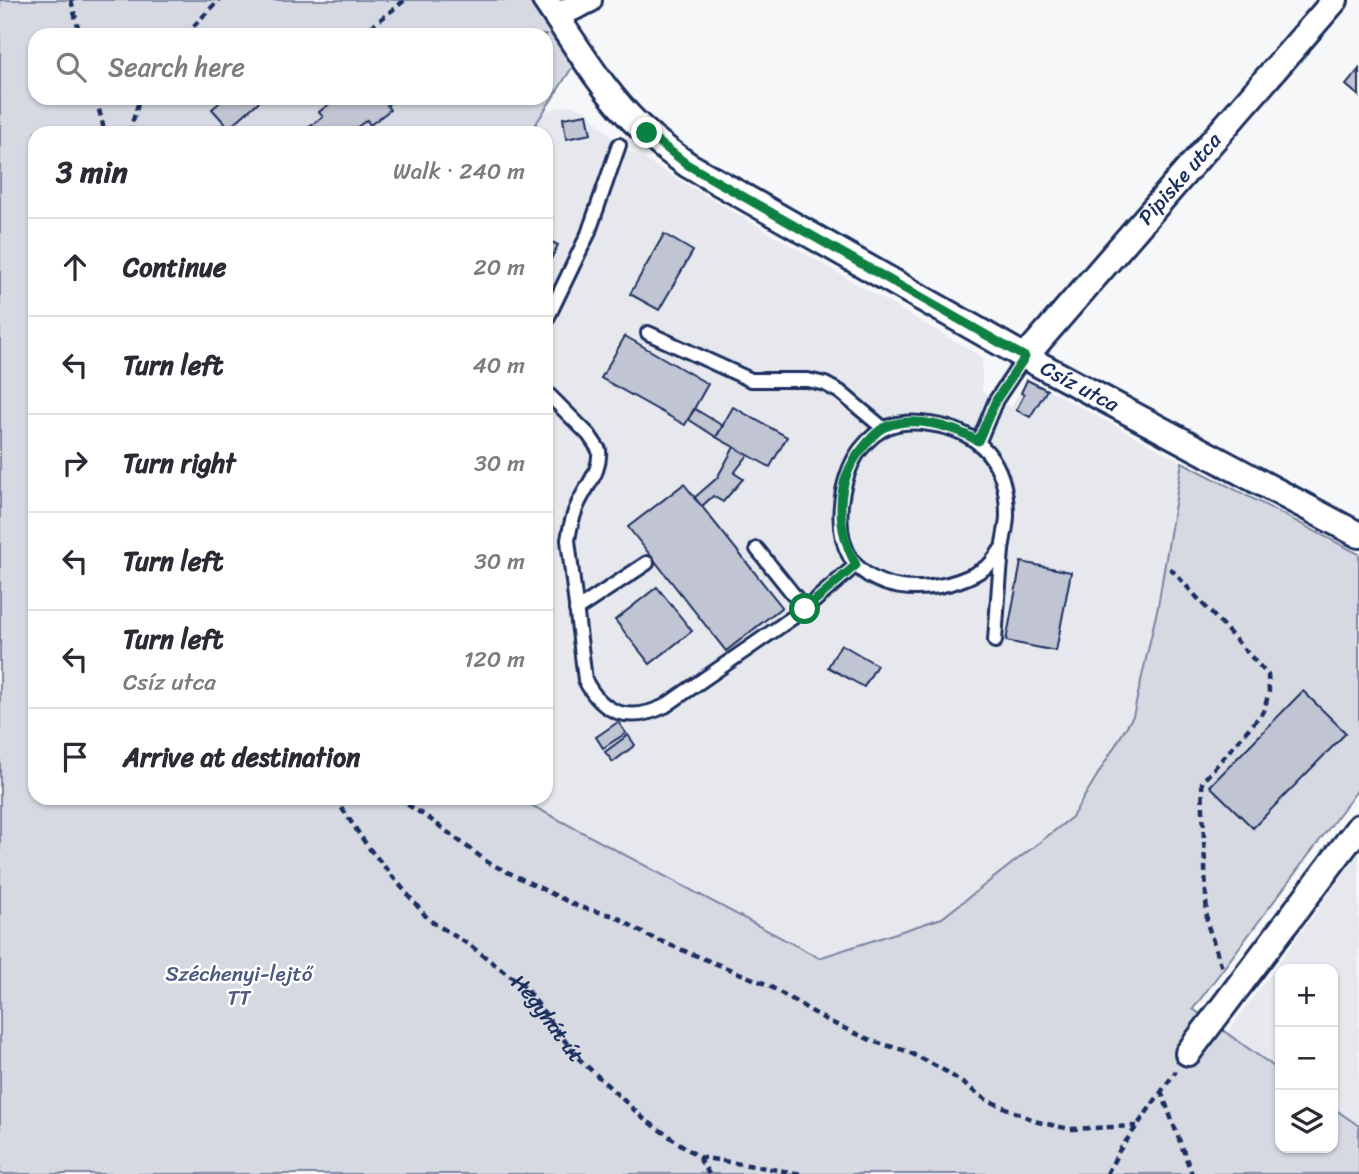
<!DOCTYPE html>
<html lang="en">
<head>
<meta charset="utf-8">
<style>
  :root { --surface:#fff; --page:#f7f7f7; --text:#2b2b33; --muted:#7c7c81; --line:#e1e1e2 }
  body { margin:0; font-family:Sriracha,sans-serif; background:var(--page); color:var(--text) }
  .controls { position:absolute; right:21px; bottom:21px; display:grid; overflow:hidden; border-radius:14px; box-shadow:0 2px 5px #0004 }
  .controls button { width:63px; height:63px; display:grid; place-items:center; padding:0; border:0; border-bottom:2px solid var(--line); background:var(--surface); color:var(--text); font:35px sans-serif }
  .stop { position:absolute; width:21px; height:21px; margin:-16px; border:5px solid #0b8043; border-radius:50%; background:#fff }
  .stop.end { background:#0b8043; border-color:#fff; box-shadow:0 2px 7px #0008 }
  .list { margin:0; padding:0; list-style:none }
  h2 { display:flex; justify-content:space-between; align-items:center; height:91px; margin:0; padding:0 28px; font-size:30px }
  h2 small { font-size:23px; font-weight:400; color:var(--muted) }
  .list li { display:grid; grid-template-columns:46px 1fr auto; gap:21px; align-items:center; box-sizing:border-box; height:98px; padding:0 28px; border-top:2px solid var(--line) }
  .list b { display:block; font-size:26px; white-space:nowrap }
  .list p { margin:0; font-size:23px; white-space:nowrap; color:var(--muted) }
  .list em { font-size:23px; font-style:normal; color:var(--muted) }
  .icon { flex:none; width:38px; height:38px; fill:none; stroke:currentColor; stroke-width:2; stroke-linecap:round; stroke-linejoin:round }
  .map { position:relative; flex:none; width:1359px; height:1174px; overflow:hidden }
  .search { position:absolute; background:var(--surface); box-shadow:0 2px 5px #0004; left:28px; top:28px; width:525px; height:77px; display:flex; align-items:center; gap:18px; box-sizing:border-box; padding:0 24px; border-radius:21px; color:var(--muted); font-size:26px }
  .panel { position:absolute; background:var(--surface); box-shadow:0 2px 5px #0004; left:28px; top:126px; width:525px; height:679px; border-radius:21px }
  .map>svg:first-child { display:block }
  .built { fill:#e6e8ee }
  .green { fill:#d6d9e2; stroke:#7884a0; stroke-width:2; fill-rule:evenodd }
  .building { fill:#c0c4d3; stroke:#1b2f5e; stroke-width:2 }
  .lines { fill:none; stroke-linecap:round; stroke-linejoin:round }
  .service-casing { stroke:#1b2f5e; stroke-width:18 }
  .minor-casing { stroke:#1b2f5e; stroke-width:30 }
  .path { stroke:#1b2f5e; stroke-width:4.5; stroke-dasharray:7 5; stroke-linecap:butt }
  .service { stroke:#fff; stroke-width:12 }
  .minor { stroke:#fff; stroke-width:24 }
  .route { stroke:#0b8043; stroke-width:9 }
  .labels { text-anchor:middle; stroke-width:5; stroke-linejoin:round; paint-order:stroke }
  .street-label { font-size:21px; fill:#1b2f5e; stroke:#fff }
  .park-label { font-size:21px; fill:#4a5a7f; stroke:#fff }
</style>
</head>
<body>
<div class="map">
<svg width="1359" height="1174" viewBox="0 0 1359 1174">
  <rect width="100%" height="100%" fill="#f6f7f9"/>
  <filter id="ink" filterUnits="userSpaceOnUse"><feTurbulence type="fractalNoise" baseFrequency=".0143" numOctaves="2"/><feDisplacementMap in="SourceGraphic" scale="14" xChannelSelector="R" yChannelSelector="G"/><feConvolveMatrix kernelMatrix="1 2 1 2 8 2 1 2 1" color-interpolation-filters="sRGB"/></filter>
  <g filter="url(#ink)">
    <path class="built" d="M572,106l13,3 34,36 363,212v35l29,15 16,-29 155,84 -24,144 -25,110 -61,101 -130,101 -123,40 -301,-160h28v-665h-16l14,-20 14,-6z
      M1359,853v300l-26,-23v-161h-53v115l-55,-48z"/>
    <path class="green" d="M0,0h529l44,66 -43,67h-495v665h483l301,160 123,-40 130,-101 61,-101 25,-110 24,-144 177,92v234l-166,221 87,62v77h53v-40l26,18v48h-1359zM35,35h511v63h-511z"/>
    <path class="building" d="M1359,69v27l-13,-11z
      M225,98h38l-34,30 -17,-19z
      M337,98h60l-10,7 3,5 -20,15 -3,-5 -18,13h-44l-2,-2 20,-14 -4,-5z
      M587,114l4,20 -25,5 -3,-21z
      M664,234l29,17 -34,59 -29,-16z
      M546,239l12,6 -12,24z
      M625,336l83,48 -23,41 -84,-47z
      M1027,380l20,10 -17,27 -14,-7 8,-15 -3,-2z
      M733,407l54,30 -17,30 -54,-30z
      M695,409l28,17 -7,11 -28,-18z
      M734,447l14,8 -14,18 9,6 -20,23 -10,-6 -11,10 -8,-8 23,-20z
      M684,484l98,123 -56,44 -98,-124z
      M546,534h2l2,31 -4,1z
      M1021,562l50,10 -15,79 -50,-10z
      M657,587l35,44 -42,33 -35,-44z
      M841,644l36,21 -13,22 -36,-20z
      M1303,691l43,42 -93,95 -43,-42z
      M618,722l8,11 -23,15 -7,-11z
      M628,735l7,10 -22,17 -8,-10z"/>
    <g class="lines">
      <defs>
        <path id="service" d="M546,321l42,-87 31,-89
          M648,333l103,47h57l17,4 15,8 43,36
          M546,392l43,43 10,15c2,21 -11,33 -20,52 -6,12 -9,25 -11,38l17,140c18,35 45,43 80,26l140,-97 51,-44
          M979,441l17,-41 29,-43
          M757,549l48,60
          M576,610l71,-47
          M995,641c2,-30 4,-60 7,-90 1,-12 5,-24 5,-36 0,-53 -26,-84 -77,-91 -30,-5 -51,1 -70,26 -21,28 -29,87 -4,115 32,35 99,26 133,0 5,-5 9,-12 13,-17"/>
        <g id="minor">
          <path id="s2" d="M545,0c27,39 52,82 84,116 18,19 38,34 59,49l337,192 334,178"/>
          <path d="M556,16l33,-16"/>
          <path id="s3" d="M1025,357l310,-357"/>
          <path d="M1188,1053l171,-226"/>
        </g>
      </defs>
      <use href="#service" class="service-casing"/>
      <use href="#minor" class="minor-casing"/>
      <g class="path">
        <path d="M71,0l9,35"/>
        <path d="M185,35l34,-35"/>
        <path d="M361,35l44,-35"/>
        <path d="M96,98l9,35"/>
        <path d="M129,133l11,-35"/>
        <path d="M1170,568l98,107 1,16 -5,20 -62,71 5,141 15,45"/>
        <path id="s1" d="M335,798l33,49 61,73 42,26 54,41 52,70 67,62 55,38 103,17"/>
        <path d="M397,798l33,21 59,44 90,44 36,9 33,20 118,48 62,37 47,21 32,9 40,21 38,27 53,23 32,7 67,-3"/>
        <path d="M1161,1091l31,83"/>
        <path d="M699,1158l10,16"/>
        <path d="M1107,1174l12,-23 57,-80"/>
      </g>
      <use href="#service" class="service"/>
      <use href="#minor" class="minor"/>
    </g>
  </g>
  <g class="lines" filter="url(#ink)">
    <path class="route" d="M647,133l41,32 337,192 -29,43 -18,41c-26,-15 -63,-26 -93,-14 -9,4 -17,14 -23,22 -28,33 -26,79 -6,116l-51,44"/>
  </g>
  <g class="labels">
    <g class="street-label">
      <text dy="7" stroke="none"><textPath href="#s3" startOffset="236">Pipiske utca</textPath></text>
      <text dy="7" stroke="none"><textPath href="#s2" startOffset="670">Csíz utca</textPath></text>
      <text dy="7" stroke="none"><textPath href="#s1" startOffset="310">Hegyhát út</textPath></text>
    </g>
    <g class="park-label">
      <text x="239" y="981">Széchenyi-lejtő<tspan x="239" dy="24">TT</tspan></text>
    </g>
  </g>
</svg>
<div class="controls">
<button>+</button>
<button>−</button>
<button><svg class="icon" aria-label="layers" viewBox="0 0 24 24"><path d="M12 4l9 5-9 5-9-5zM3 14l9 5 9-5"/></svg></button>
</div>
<div class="stop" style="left:805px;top:609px"></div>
<div class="stop end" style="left:647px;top:133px"></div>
<div class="search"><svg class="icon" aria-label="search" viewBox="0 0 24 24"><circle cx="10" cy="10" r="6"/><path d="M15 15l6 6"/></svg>Search here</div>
<section class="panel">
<h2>3 min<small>Walk · 240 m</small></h2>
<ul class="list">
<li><svg class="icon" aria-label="ahead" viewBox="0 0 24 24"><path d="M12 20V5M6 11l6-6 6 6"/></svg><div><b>Continue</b></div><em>20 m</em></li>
<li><svg class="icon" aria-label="left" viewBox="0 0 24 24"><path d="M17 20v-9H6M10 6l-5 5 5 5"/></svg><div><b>Turn left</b></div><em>40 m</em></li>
<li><svg class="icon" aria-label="right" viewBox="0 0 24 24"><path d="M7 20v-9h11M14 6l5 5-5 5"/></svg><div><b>Turn right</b></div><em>30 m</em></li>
<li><svg class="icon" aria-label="left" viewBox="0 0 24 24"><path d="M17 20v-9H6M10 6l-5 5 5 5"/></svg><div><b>Turn left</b></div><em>30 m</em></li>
<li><svg class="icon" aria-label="left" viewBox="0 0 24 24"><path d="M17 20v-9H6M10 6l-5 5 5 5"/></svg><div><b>Turn left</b><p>Csíz utca</p></div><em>120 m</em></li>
<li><svg class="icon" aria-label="arrive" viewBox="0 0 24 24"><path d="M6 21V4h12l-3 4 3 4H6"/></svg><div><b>Arrive at destination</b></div></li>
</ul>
</section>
</div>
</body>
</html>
